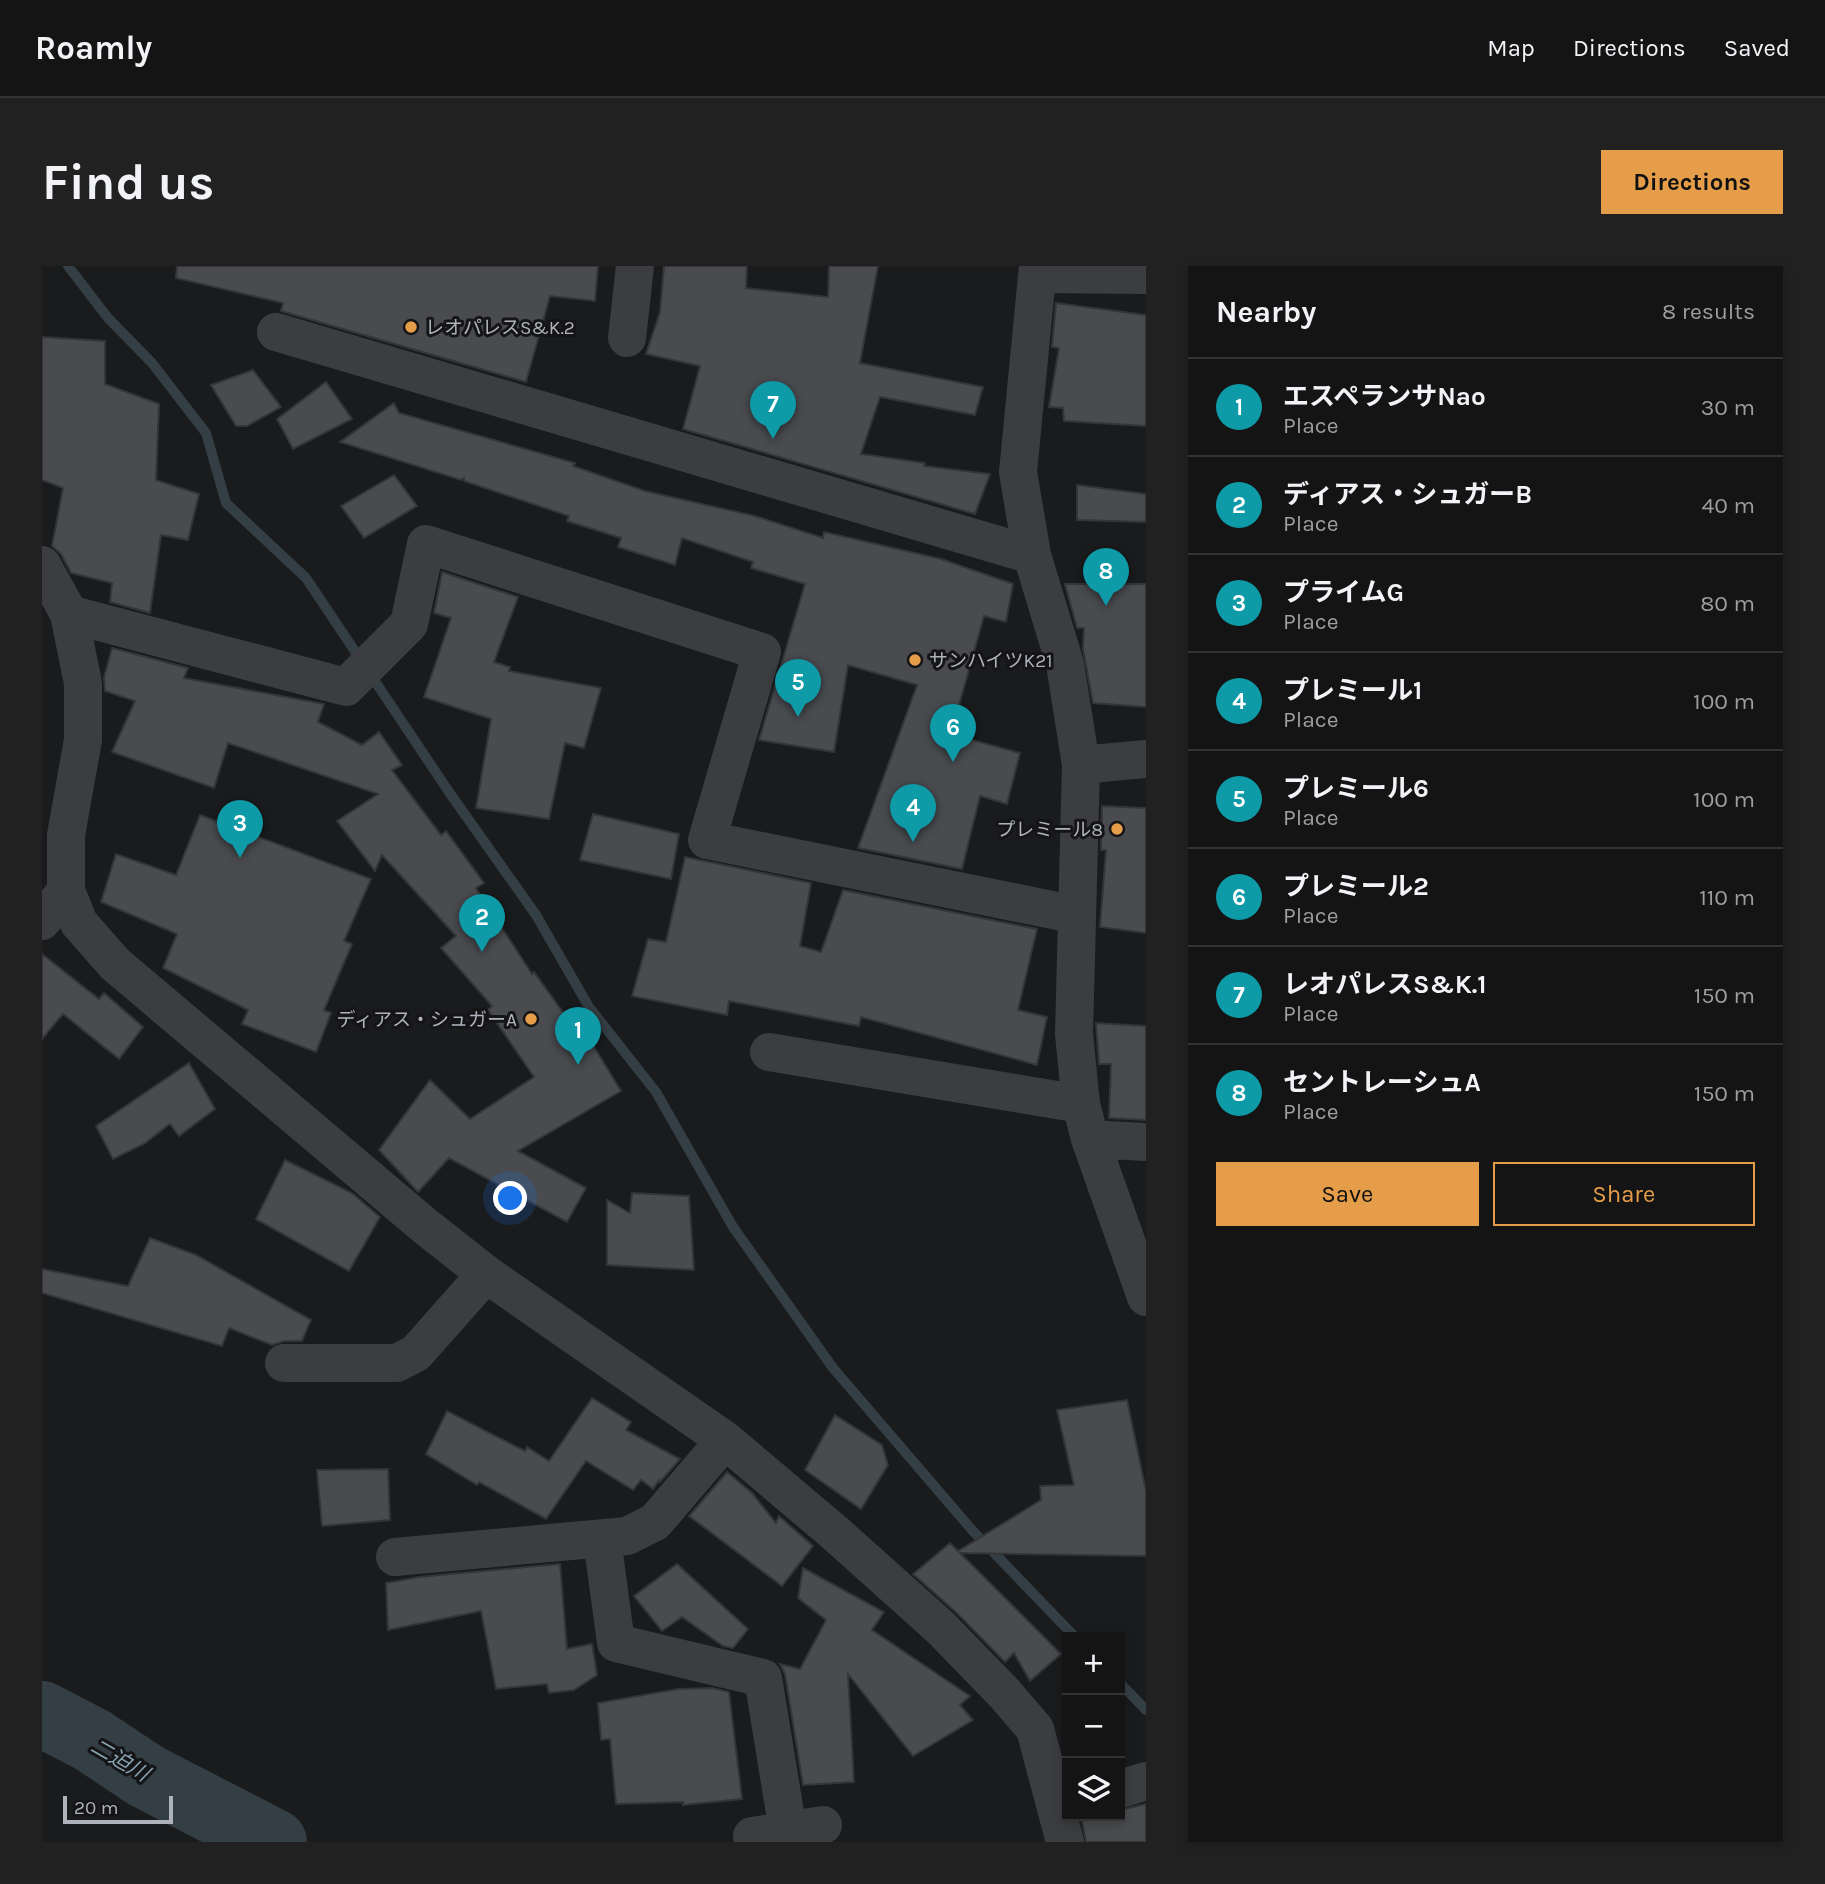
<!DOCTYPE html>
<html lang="en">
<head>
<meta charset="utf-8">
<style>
  :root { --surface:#141415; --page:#212122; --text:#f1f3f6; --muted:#9d9ea0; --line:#333334; --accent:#e59d4a }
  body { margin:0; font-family:Karla,"Noto Sans JP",sans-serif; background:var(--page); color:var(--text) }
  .controls { position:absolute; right:21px; bottom:21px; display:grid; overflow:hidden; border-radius:0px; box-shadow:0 4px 10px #0003 }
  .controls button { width:63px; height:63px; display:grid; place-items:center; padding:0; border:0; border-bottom:2px solid var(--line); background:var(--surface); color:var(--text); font:35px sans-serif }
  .scale { position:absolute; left:21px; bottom:18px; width:110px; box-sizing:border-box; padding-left:7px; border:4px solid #aeb3bb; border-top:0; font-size:19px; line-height:24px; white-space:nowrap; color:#aeb3bb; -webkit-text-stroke:5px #151517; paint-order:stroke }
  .you { position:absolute; left:469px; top:933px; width:24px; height:24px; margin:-18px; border:5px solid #fff; border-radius:50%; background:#1a73e8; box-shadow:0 0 0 10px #1a73e833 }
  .badge { display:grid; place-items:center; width:46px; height:46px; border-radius:50%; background:var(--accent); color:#fff; font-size:23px; font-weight:700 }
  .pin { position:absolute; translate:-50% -58px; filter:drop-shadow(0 2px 4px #0008) }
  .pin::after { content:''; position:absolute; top:37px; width:24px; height:21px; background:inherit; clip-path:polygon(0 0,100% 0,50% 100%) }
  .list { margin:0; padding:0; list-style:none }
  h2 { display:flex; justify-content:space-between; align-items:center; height:91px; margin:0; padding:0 28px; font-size:30px }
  h2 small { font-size:23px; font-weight:400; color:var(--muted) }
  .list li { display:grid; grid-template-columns:46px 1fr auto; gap:21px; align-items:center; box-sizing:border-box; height:98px; padding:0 28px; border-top:2px solid var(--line) }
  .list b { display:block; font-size:26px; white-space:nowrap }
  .list p { margin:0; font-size:23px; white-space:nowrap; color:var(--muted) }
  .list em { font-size:23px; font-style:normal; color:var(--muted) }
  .actions { display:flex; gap:14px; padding:21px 28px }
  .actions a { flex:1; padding:16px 0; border:2px solid var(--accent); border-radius:0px; text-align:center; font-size:24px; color:var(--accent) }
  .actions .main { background:var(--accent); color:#111 }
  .icon { flex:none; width:38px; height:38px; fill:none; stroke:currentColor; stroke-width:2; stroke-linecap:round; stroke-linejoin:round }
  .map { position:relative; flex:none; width:1104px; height:1576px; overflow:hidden; border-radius:0px }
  header { display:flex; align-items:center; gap:42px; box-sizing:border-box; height:98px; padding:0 35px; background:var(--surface); border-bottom:2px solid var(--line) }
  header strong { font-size:33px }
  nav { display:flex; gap:38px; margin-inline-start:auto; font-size:24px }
  .intro { display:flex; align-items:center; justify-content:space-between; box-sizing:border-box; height:168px; padding:0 42px }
  h1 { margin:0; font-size:49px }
  .button { padding:18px 32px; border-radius:0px; background:var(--accent); color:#111; font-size:24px; font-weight:700 }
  main { display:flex; gap:42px; padding:0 42px }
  aside { flex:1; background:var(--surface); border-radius:0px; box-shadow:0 4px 10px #0003 }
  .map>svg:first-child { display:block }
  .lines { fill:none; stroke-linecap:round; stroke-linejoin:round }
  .stream { stroke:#343f45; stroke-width:10 }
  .river { stroke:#343f45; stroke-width:66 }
  .building { fill:#494b4f; stroke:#343538; stroke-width:2 }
  .minor { stroke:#3c3d41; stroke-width:38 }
  .poi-dot { fill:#e59d4a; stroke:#151517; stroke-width:2.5 }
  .labels { text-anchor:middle; stroke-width:6; stroke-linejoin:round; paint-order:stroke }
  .poi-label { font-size:19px; fill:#aeb3bb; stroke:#151517; text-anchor:start }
  .water-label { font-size:21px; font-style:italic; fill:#88a4b2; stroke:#151517 }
</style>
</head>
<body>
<header>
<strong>Roamly</strong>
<nav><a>Map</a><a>Directions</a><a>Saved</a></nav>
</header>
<div class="intro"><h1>Find us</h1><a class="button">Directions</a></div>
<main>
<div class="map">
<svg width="1104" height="1576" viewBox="0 0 1104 1576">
  <rect width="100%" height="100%" fill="#1a1b1c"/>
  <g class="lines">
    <path class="stream" d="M26,0l40,52 44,45 54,70 20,70 80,75 143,214 87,123 53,92 67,85 77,135 100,141 139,162 103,107
      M1078,1417l26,27"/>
    <path class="river" d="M0,1448l50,26 54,36 128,66"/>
  </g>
  <path class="building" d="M135,0h421l-3,35 -45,-5 -24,86 -245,-71 2,-8 -107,-25z
    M622,0h83l-1,22 82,9 1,-31h49l-18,97 123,24 -8,28 -95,-18 -19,57 64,9 -1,3 66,8 -15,40 -292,-85 17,-63 -54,-12 14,-42z
    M1014,37l90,12v111l-82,-5 -1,-13 -14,-1 10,-59 -7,-1z
    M0,71l63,4v43l54,20 -3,76 43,14 -11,46 -27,-5 -11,78 -40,-11 2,-19 -41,-10 -10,-19 -9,-8 11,-58 -21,-8z
    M211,104l28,37 -34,19h-11l-25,-41z
    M284,116l26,37 -59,30 -16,-30z
    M352,137l5,10 176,50 -2,3 72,25 110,25 68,22 1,-6 117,27 72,25 -7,38 -22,-6 -33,118 69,19 -13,51 -27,-8 -18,73 -104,-21 59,-163 -69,-20 -14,87 -75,-12 46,-156 -54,-16 2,-6 -71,-24 -7,27 -57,-18 3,-9 -54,-17 2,-5 -105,-35v-3l-3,2 -121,-38z
    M352,209l23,31 -53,32 -23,-32z
    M1035,219l69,9v28l-69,-2z
    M400,306l76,25 -24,65 16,5 -1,4 92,17 -17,60 -19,-5 -16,76 -73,-11 15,-89 -67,-22 27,-79 -17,-5z
    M1023,318h81v123l-53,-4 -10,-54 1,-21h-7z
    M70,382l76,20 -4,10 140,26 -6,18 44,23 17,-13 23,33 -10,5 49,65 5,-4 38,52 -8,5 56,86 2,-2 51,71 5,-3 31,51 -103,60 68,37 -19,34 -118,-64 -31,34 -39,-42 51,-70 40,39 64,-42 -46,-67 4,-4 -51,-58 15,-12 -74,-81 -7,16 -38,-50 41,-27 -150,-51 -14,45 -102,-36 23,-51 -30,-10 -1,-14z
    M1060,540l44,2v125l-46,-6 6,-77h-5z
    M551,548l86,20 -8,45 -91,-19z
    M158,549l171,64 -27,62 8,3 -28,66 7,3 -15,39 -74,-28 6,-14 -85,-42 14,-34 -76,-32 15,-48 60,21z
    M643,591l126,26 -11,63 21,6 22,-62 194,39 -19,81 29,7 -10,48 -176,-48 -2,9 -130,-25 -2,14 -95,-19 16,-57 18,3z
    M0,688l57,45 5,-6 39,34 -24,32 -56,-45 -21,25z
    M1054,757l50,3v94l-37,-2 2,-54h-12z
    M147,797l26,46 -36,27 -9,-12 -26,20 -31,15 -17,-33z
    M243,894l67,33 28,24 -31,54 -93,-52z
    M590,927l57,3 5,74 -87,-5v-65l23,13z
    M108,972l46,17 115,65 -9,21h-18l-12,4 -43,-17 -7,18 -180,-53v-24l86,17z
    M550,1132l39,24 -5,8 54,29 -20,23 -1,-2 -6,9 -12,-9 -8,10 -47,-29 -40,58 -67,-37 -2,3 -51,-31 21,-43 78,40 2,-4 22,14z
    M1085,1134l19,91v65l-186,-3 101,101 -31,27 -16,-28 -9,9 -48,-49 -44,-39 37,-31 8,8 83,-51 -1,-14 34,-1 -17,-75z
    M793,1149l47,30 6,20 -27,44 -56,-39z
    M346,1203l2,51 -68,6 -5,-56z
    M685,1206l25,21 24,30 3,-7 34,30 -31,40 -93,-70z
    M518,1298l7,85 25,-5 5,31 -23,15 -25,3 -2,-9 -51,5 -15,-78 -93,19 -2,-47 33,-6z
    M635,1298l71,65 -15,19 -10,-2 -41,-29 -20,14 -28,-35z
    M761,1302l81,44 -12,18 98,66 -10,9 13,15 -60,36 -65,-82 6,108 -51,3 -18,-111 -5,-10 20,5 26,-49 -28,-22z
    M670,1422l17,4 13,107 -59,6v-3l-67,2 -6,-65 -9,1 -3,-37 80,-14z
    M1104,1538v38h-60l-4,-21 17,-5h21v-6z"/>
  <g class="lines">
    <path class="minor" d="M996,0l-20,206 14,83 33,109 16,101 -7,269 7,70 9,35 56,158
      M996,8l108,1
      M234,66l756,223
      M585,72l8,-72
      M0,299l27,49 14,69v57l-17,95v56l13,32 36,41 310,262 61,48 239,166 110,93 106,95 64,66 30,35 30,113
      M27,348l277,73 63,-63 17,-80 336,108 -55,188 370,75
      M1039,499l65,-6
      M0,655l24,-30
      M727,786l312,52
      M1048,873l56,3
      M242,1097h113l19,-10 70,-79
      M560,1273l14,104 147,35 25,153
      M353,1291l232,-21 28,-14 70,-82
      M1078,1523l26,-8
      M710,1570l71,-11"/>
  </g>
  <g class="poi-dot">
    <circle cx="369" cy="61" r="7"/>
    <circle cx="873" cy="394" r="7"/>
    <circle cx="1075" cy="563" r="7"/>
    <circle cx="489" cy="753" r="7"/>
  </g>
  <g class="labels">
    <g class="poi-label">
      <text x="383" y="68">レオパレスS&amp;K.2</text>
      <text x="887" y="401">サンハイツK21</text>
      <text x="1061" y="570" text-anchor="end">プレミール8</text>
      <text x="475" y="760" text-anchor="end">ディアス・シュガーA</text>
    </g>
    <g class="water-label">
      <text transform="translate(78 1494) rotate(30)" y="7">二迫川</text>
    </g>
  </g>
</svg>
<div class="controls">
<button>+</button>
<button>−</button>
<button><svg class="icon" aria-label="layers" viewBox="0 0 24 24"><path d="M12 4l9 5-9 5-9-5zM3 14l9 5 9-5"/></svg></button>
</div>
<div class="scale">20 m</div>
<div class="you"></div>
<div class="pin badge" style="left:536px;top:799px;background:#0f9aa8">1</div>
<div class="pin badge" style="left:440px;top:686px;background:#0f9aa8">2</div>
<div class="pin badge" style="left:198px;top:592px;background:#0f9aa8">3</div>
<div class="pin badge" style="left:871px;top:576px;background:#0f9aa8">4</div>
<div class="pin badge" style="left:756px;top:451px;background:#0f9aa8">5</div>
<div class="pin badge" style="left:911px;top:496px;background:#0f9aa8">6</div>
<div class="pin badge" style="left:731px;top:173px;background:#0f9aa8">7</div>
<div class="pin badge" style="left:1064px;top:340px;background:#0f9aa8">8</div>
</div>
<aside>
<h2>Nearby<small>8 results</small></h2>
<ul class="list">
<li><span class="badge" style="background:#0f9aa8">1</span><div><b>エスペランサNao</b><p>Place</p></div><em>30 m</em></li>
<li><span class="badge" style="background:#0f9aa8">2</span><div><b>ディアス・シュガーB</b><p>Place</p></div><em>40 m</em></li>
<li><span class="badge" style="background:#0f9aa8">3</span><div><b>プライムG</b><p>Place</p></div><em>80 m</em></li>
<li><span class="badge" style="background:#0f9aa8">4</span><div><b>プレミール1</b><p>Place</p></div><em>100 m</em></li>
<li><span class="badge" style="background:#0f9aa8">5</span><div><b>プレミール6</b><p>Place</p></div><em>100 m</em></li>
<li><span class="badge" style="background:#0f9aa8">6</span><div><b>プレミール2</b><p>Place</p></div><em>110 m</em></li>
<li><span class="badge" style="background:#0f9aa8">7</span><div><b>レオパレスS&amp;K.1</b><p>Place</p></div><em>150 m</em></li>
<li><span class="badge" style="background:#0f9aa8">8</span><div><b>セントレーシュA</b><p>Place</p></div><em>150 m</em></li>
</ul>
<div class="actions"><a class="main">Save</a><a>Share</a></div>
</aside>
</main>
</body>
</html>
